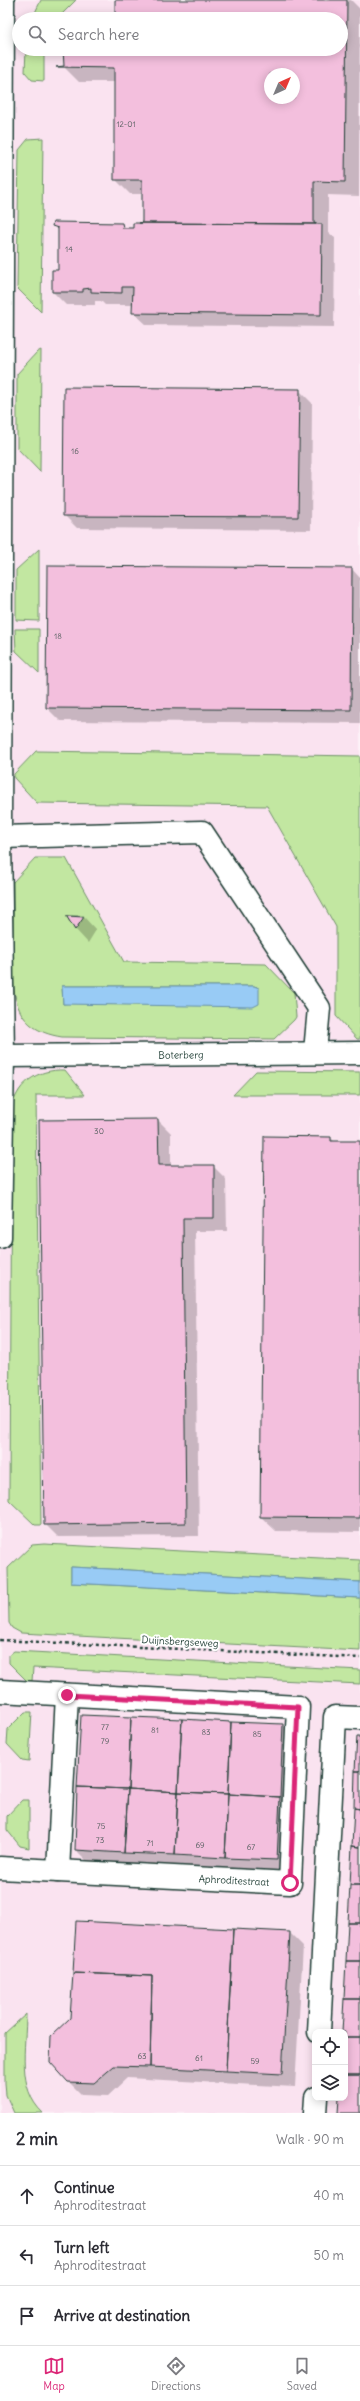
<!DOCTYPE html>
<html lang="en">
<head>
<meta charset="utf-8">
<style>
  :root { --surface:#fff; --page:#f7f7f7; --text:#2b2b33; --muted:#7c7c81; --line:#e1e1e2; --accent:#db2777 }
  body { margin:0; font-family:Delius,sans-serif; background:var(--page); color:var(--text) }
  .controls { position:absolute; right:12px; bottom:12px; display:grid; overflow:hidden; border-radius:8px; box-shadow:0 2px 10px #0003 }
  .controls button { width:36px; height:36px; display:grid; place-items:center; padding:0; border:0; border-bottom:1px solid var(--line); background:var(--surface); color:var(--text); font:20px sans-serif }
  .compass { position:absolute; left:264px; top:68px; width:36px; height:36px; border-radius:50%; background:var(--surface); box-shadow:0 2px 10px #0003; rotate:44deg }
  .stop { position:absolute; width:12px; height:12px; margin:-9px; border:3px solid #db2777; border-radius:50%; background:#fff }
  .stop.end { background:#db2777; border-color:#fff; box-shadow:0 1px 4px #0008 }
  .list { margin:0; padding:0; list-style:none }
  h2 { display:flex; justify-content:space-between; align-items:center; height:52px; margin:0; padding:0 16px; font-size:17px }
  h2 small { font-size:13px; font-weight:400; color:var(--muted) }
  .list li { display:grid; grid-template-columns:26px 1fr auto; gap:12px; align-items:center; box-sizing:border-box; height:60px; padding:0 16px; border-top:1px solid var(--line) }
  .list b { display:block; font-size:15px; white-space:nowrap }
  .list p { margin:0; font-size:13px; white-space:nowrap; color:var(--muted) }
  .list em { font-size:13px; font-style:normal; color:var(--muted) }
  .icon { flex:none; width:22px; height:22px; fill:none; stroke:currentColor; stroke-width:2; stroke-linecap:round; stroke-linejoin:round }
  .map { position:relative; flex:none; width:360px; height:2113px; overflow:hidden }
  .search { position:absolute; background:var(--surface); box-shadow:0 2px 10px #0003; left:12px; right:12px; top:12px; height:44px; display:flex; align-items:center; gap:10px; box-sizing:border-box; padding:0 14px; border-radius:22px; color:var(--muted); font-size:15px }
  .sheet { height:232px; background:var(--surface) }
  nav { display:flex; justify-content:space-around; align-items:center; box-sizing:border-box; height:56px; border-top:1px solid var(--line); background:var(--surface); font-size:11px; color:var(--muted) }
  nav a { display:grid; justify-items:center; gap:2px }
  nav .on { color:var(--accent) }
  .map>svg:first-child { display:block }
  .built { fill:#fae3f0; fill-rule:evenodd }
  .green { fill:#c2e7a1; stroke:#70926a; fill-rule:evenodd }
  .water { fill:#98cbf5; stroke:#6892a8 }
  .shadow { fill:#0003; fill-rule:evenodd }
  .building { fill:#f3bfdd; stroke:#1f3d34; fill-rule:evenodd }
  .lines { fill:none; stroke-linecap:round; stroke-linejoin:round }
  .minor-casing { stroke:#1f3d34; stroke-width:25 }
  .path { stroke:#1f3d34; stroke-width:2.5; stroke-dasharray:3 3; stroke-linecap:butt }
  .minor { stroke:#fff; stroke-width:22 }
  .route { stroke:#db2777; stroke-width:5 }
  .labels { text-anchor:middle; stroke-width:4; stroke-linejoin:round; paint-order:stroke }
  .number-label { font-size:8px; fill:#545e5e }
  .street-label { font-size:10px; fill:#1f3d34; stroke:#fff }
</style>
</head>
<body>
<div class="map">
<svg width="360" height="2113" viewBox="0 0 360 2113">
  <rect width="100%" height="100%" fill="#fdf2f8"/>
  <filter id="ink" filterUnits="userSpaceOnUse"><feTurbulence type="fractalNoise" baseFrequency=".025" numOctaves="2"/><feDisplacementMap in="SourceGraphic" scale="8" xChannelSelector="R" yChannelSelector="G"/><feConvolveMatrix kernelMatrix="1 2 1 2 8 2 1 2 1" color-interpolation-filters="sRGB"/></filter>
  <g filter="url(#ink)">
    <path class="built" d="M0,0h360v2113h-360zM19,19h322v30h-322zM270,74h24v24h-24zM315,2032h30v66h-30z"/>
    <path class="green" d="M41,0h35l-19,19h-25z
      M26,49h18v32l-12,-1 -7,-8z
      M43,138l-2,174 -24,-24 2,-138 9,-11z
      M41,350l-1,122 -23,-24v-74l20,-22z
      M39,549v72l-23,-1v-50z
      M15,629h24v44l-23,-22z
      M36,751l324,5v283h-3l-21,-23v-89l-69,-121 -230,-3 -23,-25v-4z
      M35,858h31l58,104 142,2 28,29 2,24 -2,3 -20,19 -212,-2c-52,-8 -49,-45 -49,-87 0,-23 0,-46 0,-68zM67,916h17l-9,14 -8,-13zM62,986h192l3,1 -194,17z
      M65,1070l20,25h-49l5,430h-6l-26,-25 2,-387c4,-29 25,-44 54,-43z
      M256,1071l104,1v23h-127z
      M44,1544l316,16v22l-289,-15v16l289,15v53l-339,-18 -9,-5 -3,-5 -1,-55 24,-23z
      M14,1651l346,19v14l-327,-16 -1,13h-5l-18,-18v-8z
      M25,1712h7l-3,49 -7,-1 -15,-16 1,-15z
      M22,1800h7v48l-9,-2 -13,-16v-14z
      M26,2014c0,33 -10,74 17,99h-29l-8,-18 -1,-11v-51z"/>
    <path class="water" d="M62,986h192l5,2v16l-6,3 -190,-3z
      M71,1567l289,15v16l-289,-15z"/>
    <path class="shadow" d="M116,0h235l9,9 -1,187 -31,-1v37l7,6 -1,89 -187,-2 -14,-13 1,-7h-29l-4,-4h-6v4h-29l-13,-13 6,-21v-40l-6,-6 69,-1 5,5 7,1 10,-6 -1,-30h-13l-15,-15v-97h-36l-14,-14v-19h276v-30h-225zM270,74h24v24h-24z
      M299,390l13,13 -1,127 -234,-2 -13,-13z
      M352,569l8,9v145l-300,-2 -13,-13z
      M68,917h16l12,13 -8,13 -12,-13z
      M158,1120l13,13v33h42l13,13 1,52h-32l4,305 -141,1 -13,-13z
      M331,1138l4,4h25v390l-84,-1 -15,-14z
      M283,1725l13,13 -5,136 -201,-10 -14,-14z
      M290,1933l13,13 -8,141 -168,-9 -19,18 -26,-1 -14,-14 3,-63z"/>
    <path class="building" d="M115,0h232l-2,182 -31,-1v42l2,1 -177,-1 3,-1v-42h-28v-112l-58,-1 8,-1 -1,-17h278v-30h-255h29zM270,74h24v24h-24z
      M53,222l69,1 1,5h10v-5l189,1 -1,91 -189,-2 1,-26h-11v6l-31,-1v-4l-8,1v3h-31v-22h6v-42l-6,-2z
      M64,387l236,2 -2,128 -235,-1z
      M47,566l305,2 -1,142 -305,-2z
      M67,916l17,1 -9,13 -8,-13z
      M158,1119l1,46h55v53h-31l3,305 -142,2 -5,-405z
      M264,1136l67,1v4h29v377l-100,-1z
      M81,1715l50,2 -3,72 -51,-2z
      M131,1717l51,2 -4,73 -50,-3z
      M182,1719l49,3 -3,72 -50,-2z
      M231,1722l52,2 -3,73 -52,-3z
      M357,1736h3v35h-5z
      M355,1771h5v38l-6,-1z
      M77,1787l51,2 -4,64 -49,-3z
      M128,1789l50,3 -3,63 -51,-2z
      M178,1792l50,2 -3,64 -50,-3z
      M228,1794l52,3 -3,63 -52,-2z
      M354,1808l6,1v38l-8,-1z
      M352,1846l8,1v38h-10z
      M350,1885h10v38h-12z
      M76,1921l157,8 -7,142 -76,-4 2,-91 -79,-3z
      M348,1923h12v38h-14z
      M233,1929l57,3 -8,142 -56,-3z
      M346,1961h14v38h-16z
      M73,1973l79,3 -2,91 -36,-1 -20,17 -26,-1 -18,-20 1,-26 19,-18z
      M344,1999h16v38h-15v-5h-3z
      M345,2037h15v38h-15z
      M345,2075h15v38h-22l1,-15h6z"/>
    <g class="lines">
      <defs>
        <g id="minor">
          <path d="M0,837l202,-5 117,176 -4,44"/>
          <path id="s1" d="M3,1056l357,-3"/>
          <path d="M0,1237l3,-181 -3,-219 3,-837"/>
          <path d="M0,1691l298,16 -8,176 -290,-15"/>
          <path d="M58,1871l9,-176"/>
          <path d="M319,2032l16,-315 25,1"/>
          <path d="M315,2113l1,-15"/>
        </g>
      </defs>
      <use href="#minor" class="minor-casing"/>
      <path class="path" d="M0,1640l360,18"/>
      <use href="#minor" class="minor"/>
    </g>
  </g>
  <g class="lines" filter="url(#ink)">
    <path class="route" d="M67,1695l231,12 -8,176"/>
  </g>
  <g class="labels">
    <g class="number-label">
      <text x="126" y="127">12-01</text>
      <text x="69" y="252">14</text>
      <text x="75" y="454">16</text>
      <text x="58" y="639">18</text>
      <text x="99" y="1134">30</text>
      <text x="105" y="1730">77</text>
      <text x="155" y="1733">81</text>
      <text x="206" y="1735">83</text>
      <text x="257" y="1737">85</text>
      <text x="105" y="1744">79</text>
      <text x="101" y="1829">75</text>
      <text x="100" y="1843">73</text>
      <text x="150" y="1846">71</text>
      <text x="200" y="1848">69</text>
      <text x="251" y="1850">67</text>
      <text x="142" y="2059">63</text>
      <text x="199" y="2061">61</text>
      <text x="255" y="2064">59</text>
    </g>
    <g class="street-label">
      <text dy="4" stroke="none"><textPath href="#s1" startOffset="178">Boterberg</textPath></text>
      <text transform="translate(180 1641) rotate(3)" y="4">Duijnsbergseweg</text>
      <text transform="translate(234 1880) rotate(3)" y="4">Aphroditestraat</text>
    </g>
  </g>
</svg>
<div class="controls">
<button><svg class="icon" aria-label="locate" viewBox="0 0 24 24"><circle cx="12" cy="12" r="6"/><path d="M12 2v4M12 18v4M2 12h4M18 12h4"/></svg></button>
<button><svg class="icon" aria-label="layers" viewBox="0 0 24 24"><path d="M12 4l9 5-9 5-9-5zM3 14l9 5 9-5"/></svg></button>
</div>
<svg class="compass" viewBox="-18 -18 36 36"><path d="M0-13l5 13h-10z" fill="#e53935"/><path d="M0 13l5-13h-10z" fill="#7c7c81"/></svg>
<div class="stop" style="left:290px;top:1883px"></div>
<div class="stop end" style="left:67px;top:1695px"></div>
<div class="search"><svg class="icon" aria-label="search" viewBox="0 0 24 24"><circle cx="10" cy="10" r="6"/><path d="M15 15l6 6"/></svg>Search here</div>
</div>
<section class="sheet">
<h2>2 min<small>Walk · 90 m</small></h2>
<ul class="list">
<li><svg class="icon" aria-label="ahead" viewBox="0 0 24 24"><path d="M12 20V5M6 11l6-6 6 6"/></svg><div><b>Continue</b><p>Aphroditestraat</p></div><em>40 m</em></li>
<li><svg class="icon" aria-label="left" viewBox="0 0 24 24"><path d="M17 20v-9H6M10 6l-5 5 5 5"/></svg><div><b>Turn left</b><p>Aphroditestraat</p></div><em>50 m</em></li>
<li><svg class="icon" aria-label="arrive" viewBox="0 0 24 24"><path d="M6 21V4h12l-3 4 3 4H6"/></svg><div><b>Arrive at destination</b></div></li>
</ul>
</section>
<nav>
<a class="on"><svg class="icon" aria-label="map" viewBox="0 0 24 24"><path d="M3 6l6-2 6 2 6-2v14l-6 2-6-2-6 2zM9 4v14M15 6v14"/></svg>Map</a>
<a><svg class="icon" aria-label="directions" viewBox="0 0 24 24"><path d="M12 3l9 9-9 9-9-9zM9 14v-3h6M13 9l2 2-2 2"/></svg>Directions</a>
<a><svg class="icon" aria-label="saved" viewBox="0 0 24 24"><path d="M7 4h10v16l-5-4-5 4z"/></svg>Saved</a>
</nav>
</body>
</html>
